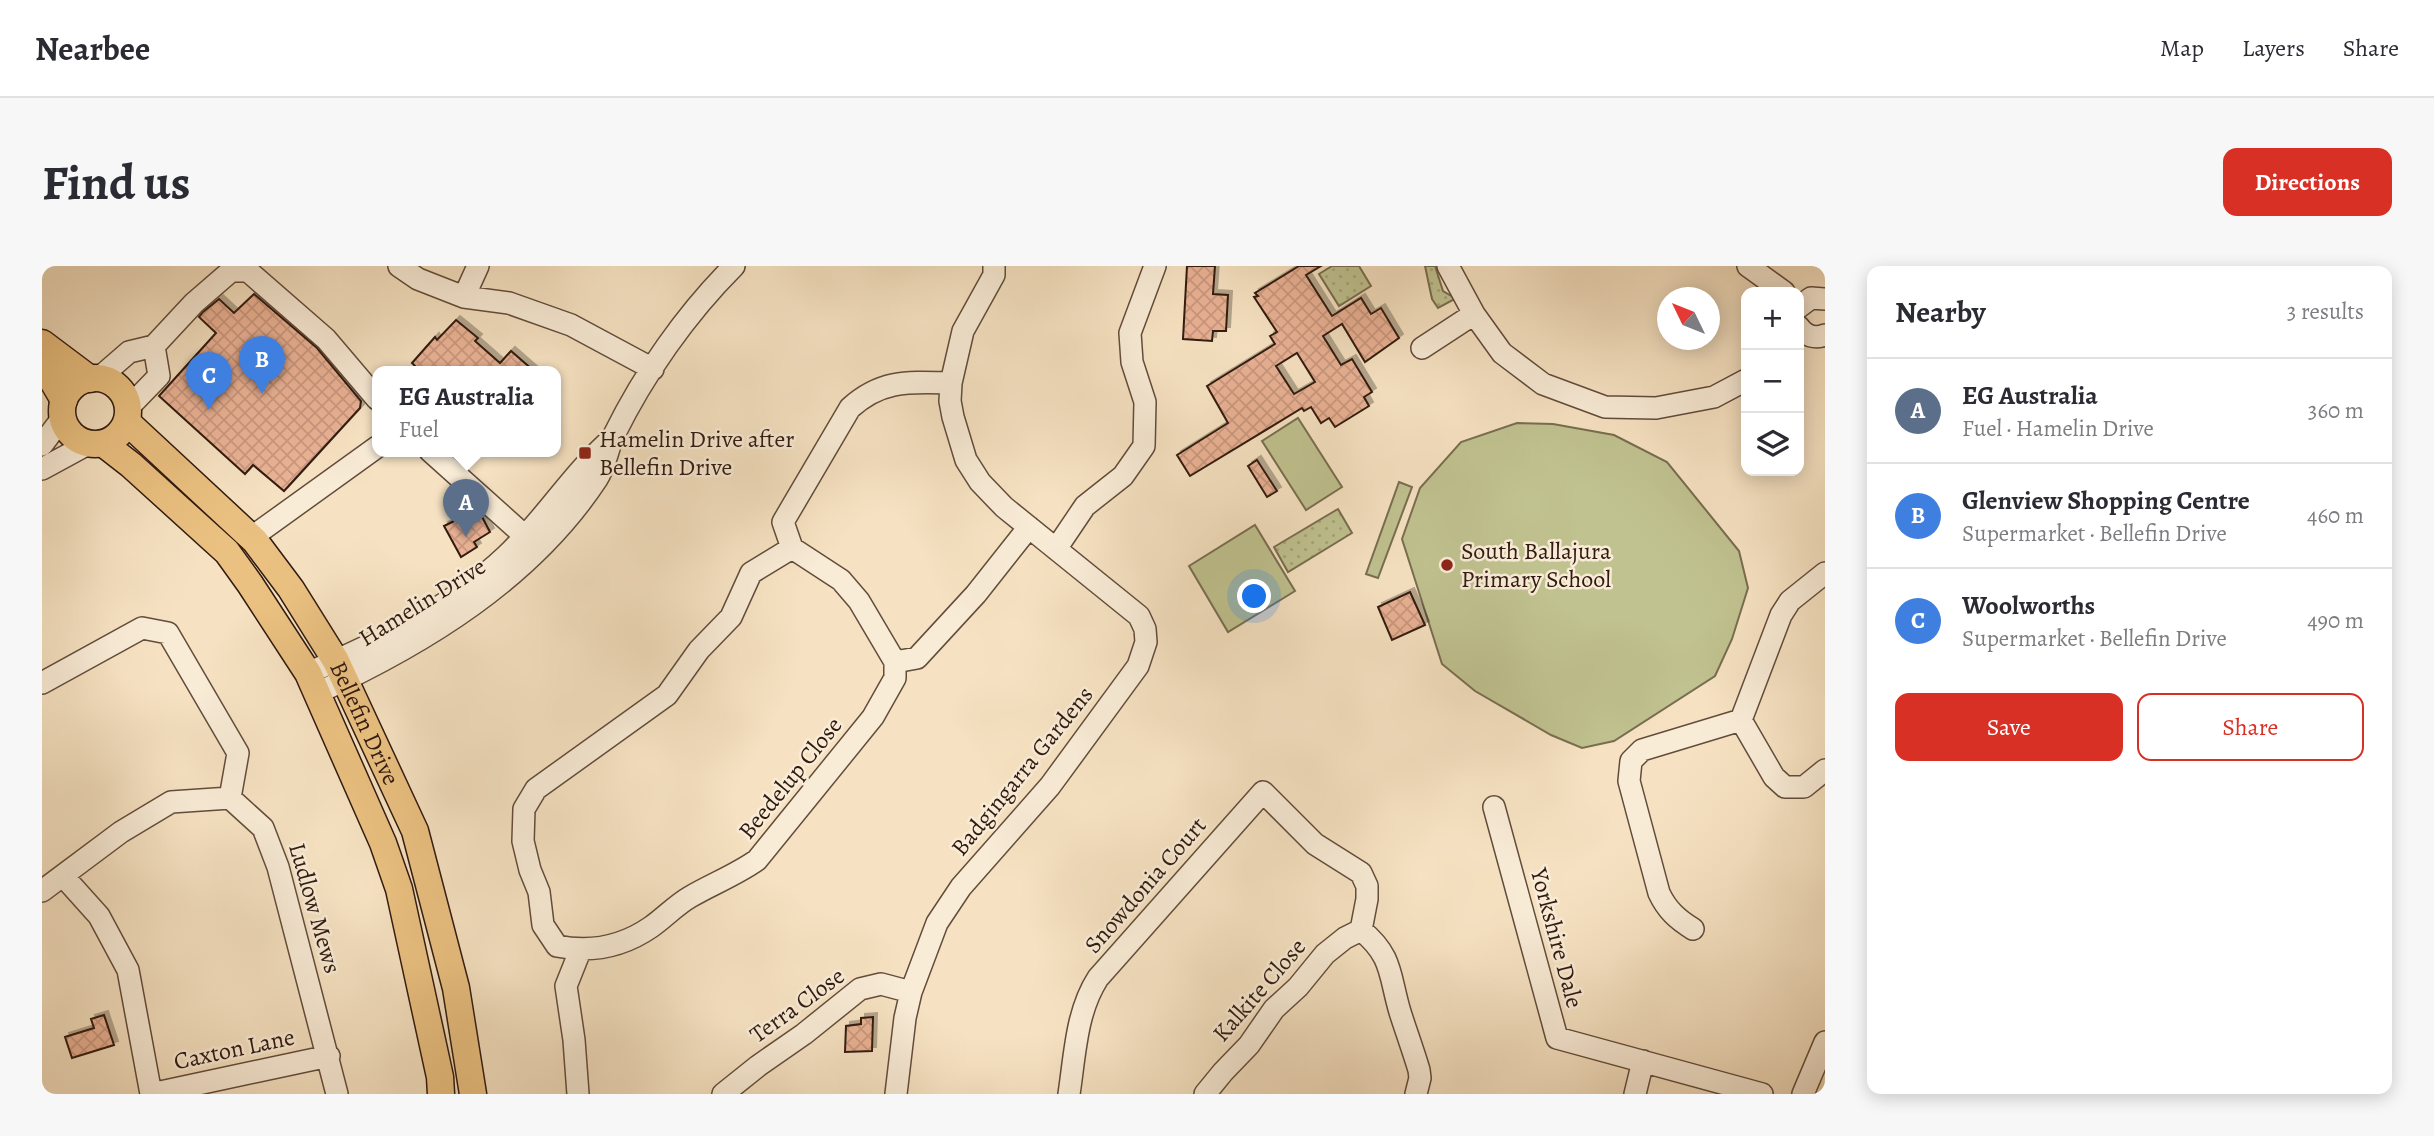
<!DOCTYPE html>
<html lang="en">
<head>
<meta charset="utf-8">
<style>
  :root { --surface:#fff; --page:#f7f7f7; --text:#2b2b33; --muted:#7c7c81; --line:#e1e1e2; --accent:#d93025 }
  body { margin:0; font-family:Alegreya,serif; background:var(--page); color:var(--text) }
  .controls { position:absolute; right:21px; top:21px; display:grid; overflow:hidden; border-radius:14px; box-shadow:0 4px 18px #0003 }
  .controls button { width:63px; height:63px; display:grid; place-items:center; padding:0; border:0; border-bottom:2px solid var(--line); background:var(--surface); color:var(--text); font:35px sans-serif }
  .compass { position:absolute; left:1615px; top:21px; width:63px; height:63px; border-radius:50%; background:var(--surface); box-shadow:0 4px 18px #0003; rotate:313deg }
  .you { position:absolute; left:1213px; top:331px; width:24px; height:24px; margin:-18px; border:5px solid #fff; border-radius:50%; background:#1a73e8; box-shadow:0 0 0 10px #1a73e833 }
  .badge { display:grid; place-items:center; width:46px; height:46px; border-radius:50%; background:var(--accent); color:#fff; font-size:23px; font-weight:700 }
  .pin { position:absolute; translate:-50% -58px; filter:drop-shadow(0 2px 4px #0008) }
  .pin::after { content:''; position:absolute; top:37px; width:24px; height:21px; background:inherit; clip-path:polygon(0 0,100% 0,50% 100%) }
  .popup { position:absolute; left:330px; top:100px; width:189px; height:91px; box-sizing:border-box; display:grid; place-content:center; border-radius:14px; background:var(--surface); filter:drop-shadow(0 2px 5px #0005); font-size:23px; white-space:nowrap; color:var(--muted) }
  .popup b { font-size:26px; color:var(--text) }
  .popup::after { content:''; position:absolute; left:50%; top:100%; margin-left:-14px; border:14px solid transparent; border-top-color:var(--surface) }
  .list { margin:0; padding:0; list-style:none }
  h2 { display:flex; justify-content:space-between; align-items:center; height:91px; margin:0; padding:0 28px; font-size:30px }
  h2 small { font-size:23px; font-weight:400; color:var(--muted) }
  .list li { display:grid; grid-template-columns:46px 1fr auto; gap:21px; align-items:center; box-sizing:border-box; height:105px; padding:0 28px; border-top:2px solid var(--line) }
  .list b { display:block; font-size:26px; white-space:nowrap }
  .list p { margin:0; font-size:23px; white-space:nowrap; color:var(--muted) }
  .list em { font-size:23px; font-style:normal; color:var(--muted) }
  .actions { display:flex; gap:14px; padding:21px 28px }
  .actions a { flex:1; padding:16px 0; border:2px solid var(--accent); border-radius:14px; text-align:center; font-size:24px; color:var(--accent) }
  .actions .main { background:var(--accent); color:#fff }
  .icon { flex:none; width:38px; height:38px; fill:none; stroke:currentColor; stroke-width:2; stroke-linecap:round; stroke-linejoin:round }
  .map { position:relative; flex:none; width:1783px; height:828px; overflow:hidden; border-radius:14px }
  header { display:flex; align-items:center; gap:42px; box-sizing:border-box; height:98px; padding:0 35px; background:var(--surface); border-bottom:2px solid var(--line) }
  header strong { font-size:33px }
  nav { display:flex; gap:38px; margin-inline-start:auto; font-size:24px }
  .intro { display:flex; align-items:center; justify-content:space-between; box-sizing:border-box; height:168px; padding:0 42px }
  h1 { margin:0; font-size:49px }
  .button { padding:18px 32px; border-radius:14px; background:var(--accent); color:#fff; font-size:24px; font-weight:700 }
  main { display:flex; gap:42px; padding:0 42px }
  aside { flex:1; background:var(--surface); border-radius:14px; box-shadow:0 4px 18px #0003 }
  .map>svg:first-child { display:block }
  .green { fill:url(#green-dots); stroke:#786e50; stroke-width:2 }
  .pitch { fill:#c0c290; stroke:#786e50; stroke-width:2 }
  .building { fill:url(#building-cross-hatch); stroke:#301a10; stroke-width:2; fill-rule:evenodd; filter:url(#shadow) }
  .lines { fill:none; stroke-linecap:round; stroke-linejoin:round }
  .minor-casing { stroke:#624c3c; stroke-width:24 }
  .major-casing { stroke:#301a10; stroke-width:29 }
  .minor { stroke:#f9ecd7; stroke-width:21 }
  .major { stroke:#ebc181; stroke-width:26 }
  .poi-dot { fill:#8f2418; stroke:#f9ecd7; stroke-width:2.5 }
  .labels { text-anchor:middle; stroke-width:5; stroke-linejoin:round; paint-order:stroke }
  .poi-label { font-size:24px; fill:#301a10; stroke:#f9ecd7; text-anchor:start }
  .street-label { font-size:24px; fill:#301a10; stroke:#f9ecd7 }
</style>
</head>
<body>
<header>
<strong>Nearbee</strong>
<nav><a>Map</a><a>Layers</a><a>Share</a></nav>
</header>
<div class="intro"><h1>Find us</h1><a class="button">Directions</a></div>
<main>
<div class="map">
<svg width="1783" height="828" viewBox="0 0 1783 828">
  <defs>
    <pattern id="green-dots" width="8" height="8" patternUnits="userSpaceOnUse" patternTransform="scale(1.75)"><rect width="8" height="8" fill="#c0c290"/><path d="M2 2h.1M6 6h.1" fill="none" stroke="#a5a67b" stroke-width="1.8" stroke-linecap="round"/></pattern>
    <pattern id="building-cross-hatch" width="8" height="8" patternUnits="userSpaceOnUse" patternTransform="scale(1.75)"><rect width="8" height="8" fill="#eab295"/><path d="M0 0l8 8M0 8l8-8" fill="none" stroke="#c9987f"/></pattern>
    <filter id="shadow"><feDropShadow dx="4" dy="-4" stdDeviation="0" flood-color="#0004"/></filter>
  </defs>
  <rect width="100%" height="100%" fill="#f6e2c2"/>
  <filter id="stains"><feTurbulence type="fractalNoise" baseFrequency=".00286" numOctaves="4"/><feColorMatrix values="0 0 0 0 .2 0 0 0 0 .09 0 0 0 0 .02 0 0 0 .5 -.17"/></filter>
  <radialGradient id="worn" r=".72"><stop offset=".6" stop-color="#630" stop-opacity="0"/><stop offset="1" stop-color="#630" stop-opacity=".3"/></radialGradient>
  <path class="green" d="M1290,0h27l12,20 -32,20 -20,-32z
    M1383,0h10l8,25 10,6v3l-15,8 -6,-9z
    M1296,243l14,24 -64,39 -14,-25z"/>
  <path class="pitch" d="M1256,152l44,69 -36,23 -44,-69z
    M1475,157l36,1 61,11 53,27 72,89 9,37 -16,51 -17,37 -101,65 -32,7 -31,-13 -76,-44 -33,-27 -40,-125 18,-51 41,-46z
    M1357,216l13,5 -34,91 -12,-4z
    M1213,259l40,66 -67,41 -39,-66z"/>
  <path class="building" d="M1145,0h28l-2,28 15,1 -2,36h-13l-1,10 -29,-2z
    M1257,0h22l-15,9 26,41 29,-18 10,16 10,-6 18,30 -34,24 -23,-38 -19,12 18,29 11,-6 20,33 -8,5 5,9 -34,21 -6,-9 -8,5 -10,-16 -7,4 -2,-3 -112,68 -13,-21 51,-32 -21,-37 68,-42 -5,-8 7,-4 -23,-35 4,-1 -3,-3zM1255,87l18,29 -21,12 -18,-28z
    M212,28l63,54 44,53 -1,7 -76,83 -31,-26 -8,9 -86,-78 57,-63 -17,-16 4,-5 16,-13 15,14z
    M414,54l22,18 -3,3 25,22 11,-12 23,20h-114l-8,-8 23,-26 2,3z
    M1215,194l20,31 -10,6 -19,-31z
    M439,249l9,17 -16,10 3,5 -16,10 -17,-31 16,-8 4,7z
    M1368,326l15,33 -33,15 -14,-33z
    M62,749l10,30 -42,13 -7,-21 29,-9 -3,-9z
    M831,751l-1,34 -27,1 1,-26 15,-2v-6z"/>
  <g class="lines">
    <defs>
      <path id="minor" d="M357,0l19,13 46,18 45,6 62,22 82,44
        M1406,0l26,48 28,39 41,31 62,23 51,1 58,-11 32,-17
        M1706,0l36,26
        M422,31l14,-31
        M1757,41l12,-9 14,1
        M1757,61c6,9 16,12 26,8
        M1380,82l52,-34
        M57,112l30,-26 25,-6 40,-43 37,-32h17l78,68 51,60
        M87,141l30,-31 -5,-30
        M0,179l21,-28
        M388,185l96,86
        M0,203l46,-25
        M210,271l125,-90
        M750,282l49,32 18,21 36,61v16l-22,39 -116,143c-21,15 -45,24 -67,37 -14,8 -26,21 -39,30 -29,20 -60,26 -94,19l-14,-21 -4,-33 -9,-22 -7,-29 1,-32 12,-20 131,-94 32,-45 32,-33 20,-44 41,-25 -9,-26 67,-114c32,-29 60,-26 101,-25
        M1014,283l29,-43 38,-30 21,-30 1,-44 -13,-40 -2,-29 25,-67
        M853,396l22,-4 59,-64 53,-67
        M266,407c69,-30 143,-65 198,-117 39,-37 67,-84 108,-119
        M0,417l100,-55 26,5 70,120 -8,45
        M275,427c107,-49 214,-114 280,-214 9,-14 10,-29 17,-44 30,-61 72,-121 120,-169
        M1699,454l33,57 11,10h19l21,-17
        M1452,541l63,231 205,56
        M22,611l35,39 29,54 23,124 178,-38
        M0,625l79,-59 50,-30 59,-4 33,30 15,39 59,227
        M1651,663c-16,-10 -26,-19 -34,-36l-30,-112 2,-20 11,-11 99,-30 40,-105 9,-14 35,-28
        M536,828l-4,-54 -8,-54 14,-35
        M681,828l35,-28 46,-32 56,-45 21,-5 30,8
        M854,828l9,-76 6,-26 26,-69 24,-36 89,-101 88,-120 8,-24 -1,-13 -6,-13 -135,-109 -24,-25 -14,-22 -13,-43 -3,-16 1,-18 12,-52 31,-56v-9
        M1027,828c6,-39 7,-82 29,-116l165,-186 52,52 46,29 6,13v13l-6,31c32,26 28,45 39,82 6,19 13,38 19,58l1,8 -4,16
        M1163,828l18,-22 26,-27 25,-36 24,-22 27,-33 20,-16 16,-8
        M1593,828l8,-33
        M1761,828l22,-52"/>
      <g id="major">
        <path d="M0,77l48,36"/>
        <path d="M0,97l22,37"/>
        <circle cx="53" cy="145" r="33"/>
        <path id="s1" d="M85,156l128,119 36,48 45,72 79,170 41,157 17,106"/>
        <path d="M62,178l27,21 96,87 23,32 58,89 75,170 16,46 41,188 1,17"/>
      </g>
    </defs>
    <use href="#minor" class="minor-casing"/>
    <use href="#major" class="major-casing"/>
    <use href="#minor" class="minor"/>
    <use href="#major" class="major"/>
  </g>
  <g class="poi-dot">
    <rect x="536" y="180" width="14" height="14" rx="3.5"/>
    <circle cx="1405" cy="299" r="7"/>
  </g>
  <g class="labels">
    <g class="poi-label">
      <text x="557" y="181">Hamelin Drive after<tspan x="557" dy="28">Bellefin Drive</tspan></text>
      <text x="1419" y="293">South Ballajura<tspan x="1419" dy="28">Primary School</tspan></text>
    </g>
    <g class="street-label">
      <text transform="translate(380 336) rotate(-32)" y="8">Hamelin Drive</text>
      <text dy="8" stroke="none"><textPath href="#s1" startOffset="388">Bellefin Drive</textPath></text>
      <text transform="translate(980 505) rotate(-51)" y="8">Badgingarra Gardens</text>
      <text transform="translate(748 512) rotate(-51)" y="8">Beedelup Close</text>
      <text transform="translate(1103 619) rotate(-49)" y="8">Snowdonia Court</text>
      <text transform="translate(273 642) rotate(74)" y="8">Ludlow Mews</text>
      <text transform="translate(1515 672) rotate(75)" y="8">Yorkshire Dale</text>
      <text transform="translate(1217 724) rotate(-49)" y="8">Kalkite Close</text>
      <text transform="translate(755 739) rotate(-36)" y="8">Terra Close</text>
      <text transform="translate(192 783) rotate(-12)" y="8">Caxton Lane</text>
    </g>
  </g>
  <rect width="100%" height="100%" filter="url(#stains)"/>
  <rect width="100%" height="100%" fill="url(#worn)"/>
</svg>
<div class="controls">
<button>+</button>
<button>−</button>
<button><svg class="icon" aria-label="layers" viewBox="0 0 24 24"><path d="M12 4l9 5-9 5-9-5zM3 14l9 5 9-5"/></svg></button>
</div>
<svg class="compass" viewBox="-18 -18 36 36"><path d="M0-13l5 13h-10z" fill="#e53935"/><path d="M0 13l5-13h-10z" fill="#7c7c81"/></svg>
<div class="you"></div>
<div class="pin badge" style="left:424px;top:271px;background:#5c6f8a">A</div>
<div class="popup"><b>EG Australia</b>Fuel</div>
<div class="pin badge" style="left:220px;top:128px;background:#3f7fe0">B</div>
<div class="pin badge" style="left:167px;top:144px;background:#3f7fe0">C</div>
</div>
<aside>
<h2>Nearby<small>3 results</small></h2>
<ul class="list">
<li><span class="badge" style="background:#5c6f8a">A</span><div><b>EG Australia</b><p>Fuel · Hamelin Drive</p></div><em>360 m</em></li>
<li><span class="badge" style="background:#3f7fe0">B</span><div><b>Glenview Shopping Centre</b><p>Supermarket · Bellefin Drive</p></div><em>460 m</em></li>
<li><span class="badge" style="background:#3f7fe0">C</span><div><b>Woolworths</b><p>Supermarket · Bellefin Drive</p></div><em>490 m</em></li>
</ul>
<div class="actions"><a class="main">Save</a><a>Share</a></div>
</aside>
</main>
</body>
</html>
